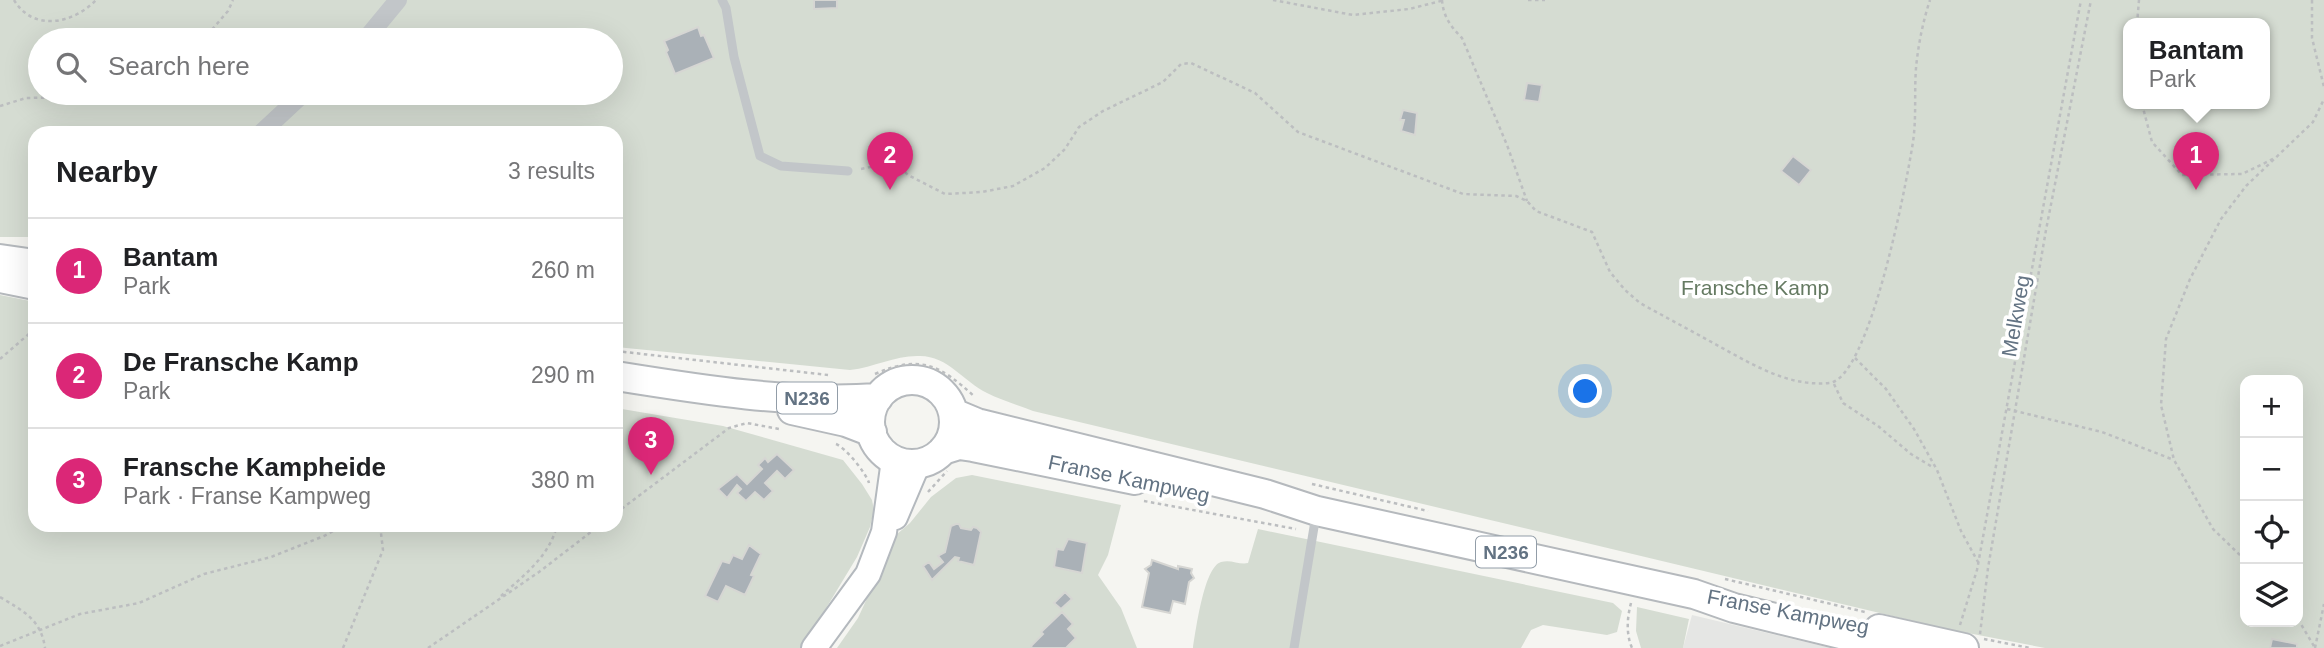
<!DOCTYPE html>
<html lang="en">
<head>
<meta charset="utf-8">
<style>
  :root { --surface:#fff; --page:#f2f2f2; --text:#202124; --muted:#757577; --line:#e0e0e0; --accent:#db2777 }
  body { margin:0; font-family:Helvetica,sans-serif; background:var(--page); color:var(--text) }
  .controls { position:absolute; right:21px; bottom:21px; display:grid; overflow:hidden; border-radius:14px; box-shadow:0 7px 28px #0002 }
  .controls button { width:63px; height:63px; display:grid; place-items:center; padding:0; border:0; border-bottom:2px solid var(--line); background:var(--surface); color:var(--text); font:35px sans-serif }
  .you { position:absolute; left:1586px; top:392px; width:24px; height:24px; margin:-18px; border:5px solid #fff; border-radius:50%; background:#1a73e8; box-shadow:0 0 0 10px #1a73e833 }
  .badge { display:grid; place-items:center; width:46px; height:46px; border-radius:50%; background:var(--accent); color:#fff; font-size:23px; font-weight:700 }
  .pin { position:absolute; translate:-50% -58px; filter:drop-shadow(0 2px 4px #0008) }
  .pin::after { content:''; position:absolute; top:37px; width:24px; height:21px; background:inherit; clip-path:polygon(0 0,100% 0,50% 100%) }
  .popup { position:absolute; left:2123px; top:18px; width:147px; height:91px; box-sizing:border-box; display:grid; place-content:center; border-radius:14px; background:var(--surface); filter:drop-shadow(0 2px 5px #0005); font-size:23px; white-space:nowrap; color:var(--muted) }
  .popup b { font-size:26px; color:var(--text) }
  .popup::after { content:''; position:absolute; left:50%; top:100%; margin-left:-14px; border:14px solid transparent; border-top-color:var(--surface) }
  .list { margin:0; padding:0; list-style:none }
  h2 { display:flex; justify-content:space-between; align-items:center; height:91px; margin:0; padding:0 28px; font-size:30px }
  h2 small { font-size:23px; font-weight:400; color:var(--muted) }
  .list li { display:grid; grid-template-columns:46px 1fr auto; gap:21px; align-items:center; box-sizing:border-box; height:105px; padding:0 28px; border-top:2px solid var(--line) }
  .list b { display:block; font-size:26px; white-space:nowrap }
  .list p { margin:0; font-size:23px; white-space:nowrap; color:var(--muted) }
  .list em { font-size:23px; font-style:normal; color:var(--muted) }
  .icon { flex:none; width:38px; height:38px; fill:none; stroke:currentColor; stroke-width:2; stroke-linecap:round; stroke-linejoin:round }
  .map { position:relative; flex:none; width:2324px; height:648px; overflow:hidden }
  .search { position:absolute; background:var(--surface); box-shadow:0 7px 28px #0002; left:28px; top:28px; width:595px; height:77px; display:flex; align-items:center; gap:18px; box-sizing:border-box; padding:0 24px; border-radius:38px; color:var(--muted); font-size:26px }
  .panel { position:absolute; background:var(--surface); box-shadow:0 7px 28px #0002; left:28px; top:126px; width:595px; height:406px; border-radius:21px }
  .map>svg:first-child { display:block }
  .built { fill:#e5e6e4 }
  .green { fill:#d5dcd2; fill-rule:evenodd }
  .building { fill:#aab1b7; stroke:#d6d6d3; stroke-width:2 }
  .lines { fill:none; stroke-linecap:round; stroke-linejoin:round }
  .secondary-casing { stroke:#b4b9be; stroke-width:28 }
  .primary-casing { stroke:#b5b9bd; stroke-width:32 }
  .path { stroke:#bcbec0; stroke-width:2.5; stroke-dasharray:3.5 3.5; stroke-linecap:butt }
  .service { stroke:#c2c6c9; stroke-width:9 }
  .minor { stroke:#c2c6c9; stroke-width:18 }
  .secondary { stroke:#fff; stroke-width:24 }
  .primary { stroke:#fff; stroke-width:28 }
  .labels { text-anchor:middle; stroke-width:7; stroke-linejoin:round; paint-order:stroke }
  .shield { fill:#fff; stroke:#929da8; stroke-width:2 }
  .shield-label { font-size:19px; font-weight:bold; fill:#637383 }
  .park-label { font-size:21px; fill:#657a62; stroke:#fff }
  .street-label { font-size:21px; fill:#637383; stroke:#fff }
</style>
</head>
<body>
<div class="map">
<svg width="2324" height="648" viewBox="0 0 2324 648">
  <rect width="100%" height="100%" fill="#f5f5f1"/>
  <path class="built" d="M1692,615l139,33h-148z"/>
  <path class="green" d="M0,0h2324v648h-279l-98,-19 -914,-218c-15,-6 -32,-11 -46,-18 -23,-11 -39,-37 -67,-37 -24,-1 -45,11 -70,14l-234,-23v-214h-581v104h-35zM2128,24h136v80h-136zM40,40h571v53h-571zM2245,380h53v242h-53z
    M0,295l35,7v223h581v-117l107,18 120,34 19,24 10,16 2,10 -4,17 -13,30 -55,91h-802z
    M972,475l149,30 -13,50 -10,20 23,33 16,40h-300l21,-30 38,-83 14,-12 21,-26 25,-19z
    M1258,529l355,74 9,8 -5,21 -10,3 -64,-10 -12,5 -10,18h-328c3,-18 11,-81 28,-86 10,-3 18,3 27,1z
    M1637,607l52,12 -6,29h-42l-5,-17z"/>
  <path class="building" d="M814,0h23v8l-23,1z
    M698,27l3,9 3,-1 10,23 -39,16 -9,-22 2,-2 -4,-9z
    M1527,83l15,2 -3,17 -15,-2z
    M1403,110l14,3 -2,22 -14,-4 3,-11h-4z
    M1793,156l18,14 -12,15 -18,-14z
    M777,454l17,16 -9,9 -8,-8 -12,12 8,8 -9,9 -9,-8 -9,9 -9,-8 4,-4 -4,-4 -10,13 -9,-9 19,-15 10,10 15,-15 -4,-4 7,-7 3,4z
    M956,524h3l2,4 10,2 2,-3 4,1 4,4 -7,33 -16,-4 1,-3 -4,-1 -23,23 -9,-14 6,-4 5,7 9,-7 -5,-6 7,-4 6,-26z
    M1068,539l19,4 -5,30 -28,-6 3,-18 6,1z
    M749,545l12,9 -10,21 3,1 -9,19 -19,-9 -8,16 -13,-6 17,-35 7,2 4,-8 9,4z
    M1152,560l26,9v-3l14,3 -1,4 3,5 -5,4 -4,22 -12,-3 -3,12 -28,-6 7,-34 -4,-4 6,-4z
    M1065,592l7,7 -11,10 -7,-6z
    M1062,612l11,12 -5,5 8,9 -10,10h-34l-1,-2 12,-12 -2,-2z
    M2272,639l25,5v4h-27z"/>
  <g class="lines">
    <defs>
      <path id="secondary" d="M895,517l23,-54
        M814,648l54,-74 16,-42 10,-72"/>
      <path id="primary" d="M0,259l35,5
        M0,278l35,7
        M616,376c87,14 174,28 262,22
        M870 422a42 42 0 1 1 84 0a42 42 0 1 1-84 0Z
        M792,410l54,12 26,10
        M953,413l24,10 288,71 52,17 377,83 40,14 164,40
        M943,450l16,-5 14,2 162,33
        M1879,629l85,19"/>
    </defs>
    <use href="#secondary" class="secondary-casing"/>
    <use href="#primary" class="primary-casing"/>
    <path class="path" d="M14,0c19,32 59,24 82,0
      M1273,0l80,15 56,-6 36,-9
      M1442,0c1,16 9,27 20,38l45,107 20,56
      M1528,0h17
      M2312,0v38l12,49
      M2137,24l2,-24
      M203,40l25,-29 5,-11
      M2142,104l10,38 30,33 60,-1 31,-15
      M0,106l26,-8 54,-1 37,5 27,-9
      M861,169l34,-7 13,13 37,19 37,-2 31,-6 32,-18 20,-19 14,-22 24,-16 60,-29 18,-18 10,-1 64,30 43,39 165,62 53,2 11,5 9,10 56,21 18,40 15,18 15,13c25,14 50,27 75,41 35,19 72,43 114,39 40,-3 77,-198 83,-235 5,-27 2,-53 4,-80 2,-22 7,-47 14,-68
      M616,351l212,24
      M1855,358l31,31 28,40 23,41 24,61 17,31
      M0,359l30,-26h5
      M875,374c45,-20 65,-9 100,23
      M1834,384l9,19 35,23 33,28 23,14
      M2007,409l95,23 72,28
      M836,444c10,4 30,29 33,39
      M1312,484l116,27
      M928,492l19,-21
      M1144,501l152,28
      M616,513l113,-85 18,-5 32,6
      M2245,560l-32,-31 -39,-69 -13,-55 5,-66 24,-60 31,-60 25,-33 67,-64 11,-23
      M1725,579l140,33
      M501,596c22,-20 49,-40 56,-71
      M0,597c23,14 41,22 45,51
      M1631,603c-4,15 -5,31 1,45
      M2298,619l17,29
      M1960,625l17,-55 104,-570
      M1980,634l8,-66 58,-338 45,-230
      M1984,639l46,9
      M0,646l80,-32 59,-11 65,-29 67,-17 53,-21 20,-11
      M343,648l40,-98 -3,-25
      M428,648l111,-76 61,-47
      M2315,648l9,-44"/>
    <path class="service" d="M722,0l4,8 8,49 26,99 21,10 67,5
      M1294,648l22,-133"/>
    <path class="minor" d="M365,40l33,-40
      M261,133l43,-40"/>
    <use href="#secondary" class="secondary"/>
    <use href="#primary" class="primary"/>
  </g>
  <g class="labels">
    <g class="shield">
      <rect x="777" y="382.5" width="60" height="31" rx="5"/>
      <rect x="1476" y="536.5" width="60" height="31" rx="5"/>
    </g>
    <g class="shield-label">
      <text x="807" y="405">N236</text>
      <text x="1506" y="559">N236</text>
    </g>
    <g class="park-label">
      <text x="1755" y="295">Fransche Kamp</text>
    </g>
    <g class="street-label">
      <text transform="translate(2016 316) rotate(-80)" y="7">Melkweg</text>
      <text transform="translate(1129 479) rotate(12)" y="7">Franse Kampweg</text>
      <text transform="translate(1788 612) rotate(11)" y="7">Franse Kampweg</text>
    </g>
  </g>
</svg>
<div class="controls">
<button>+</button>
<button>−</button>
<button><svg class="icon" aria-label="locate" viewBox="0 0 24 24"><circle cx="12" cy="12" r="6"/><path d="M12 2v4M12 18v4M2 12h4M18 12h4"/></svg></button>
<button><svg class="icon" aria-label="layers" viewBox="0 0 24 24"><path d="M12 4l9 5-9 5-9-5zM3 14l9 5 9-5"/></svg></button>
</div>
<div class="you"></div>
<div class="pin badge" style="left:2196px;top:190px">1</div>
<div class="popup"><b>Bantam</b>Park</div>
<div class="pin badge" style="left:890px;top:190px">2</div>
<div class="pin badge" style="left:651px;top:475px">3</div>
<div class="search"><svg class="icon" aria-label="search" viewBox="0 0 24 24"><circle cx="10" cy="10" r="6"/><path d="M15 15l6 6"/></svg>Search here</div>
<section class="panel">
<h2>Nearby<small>3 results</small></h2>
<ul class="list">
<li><span class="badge">1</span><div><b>Bantam</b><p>Park</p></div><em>260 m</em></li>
<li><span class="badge">2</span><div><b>De Fransche Kamp</b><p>Park</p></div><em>290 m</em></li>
<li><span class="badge">3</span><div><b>Fransche Kampheide</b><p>Park · Franse Kampweg</p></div><em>380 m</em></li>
</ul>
</section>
</div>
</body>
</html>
